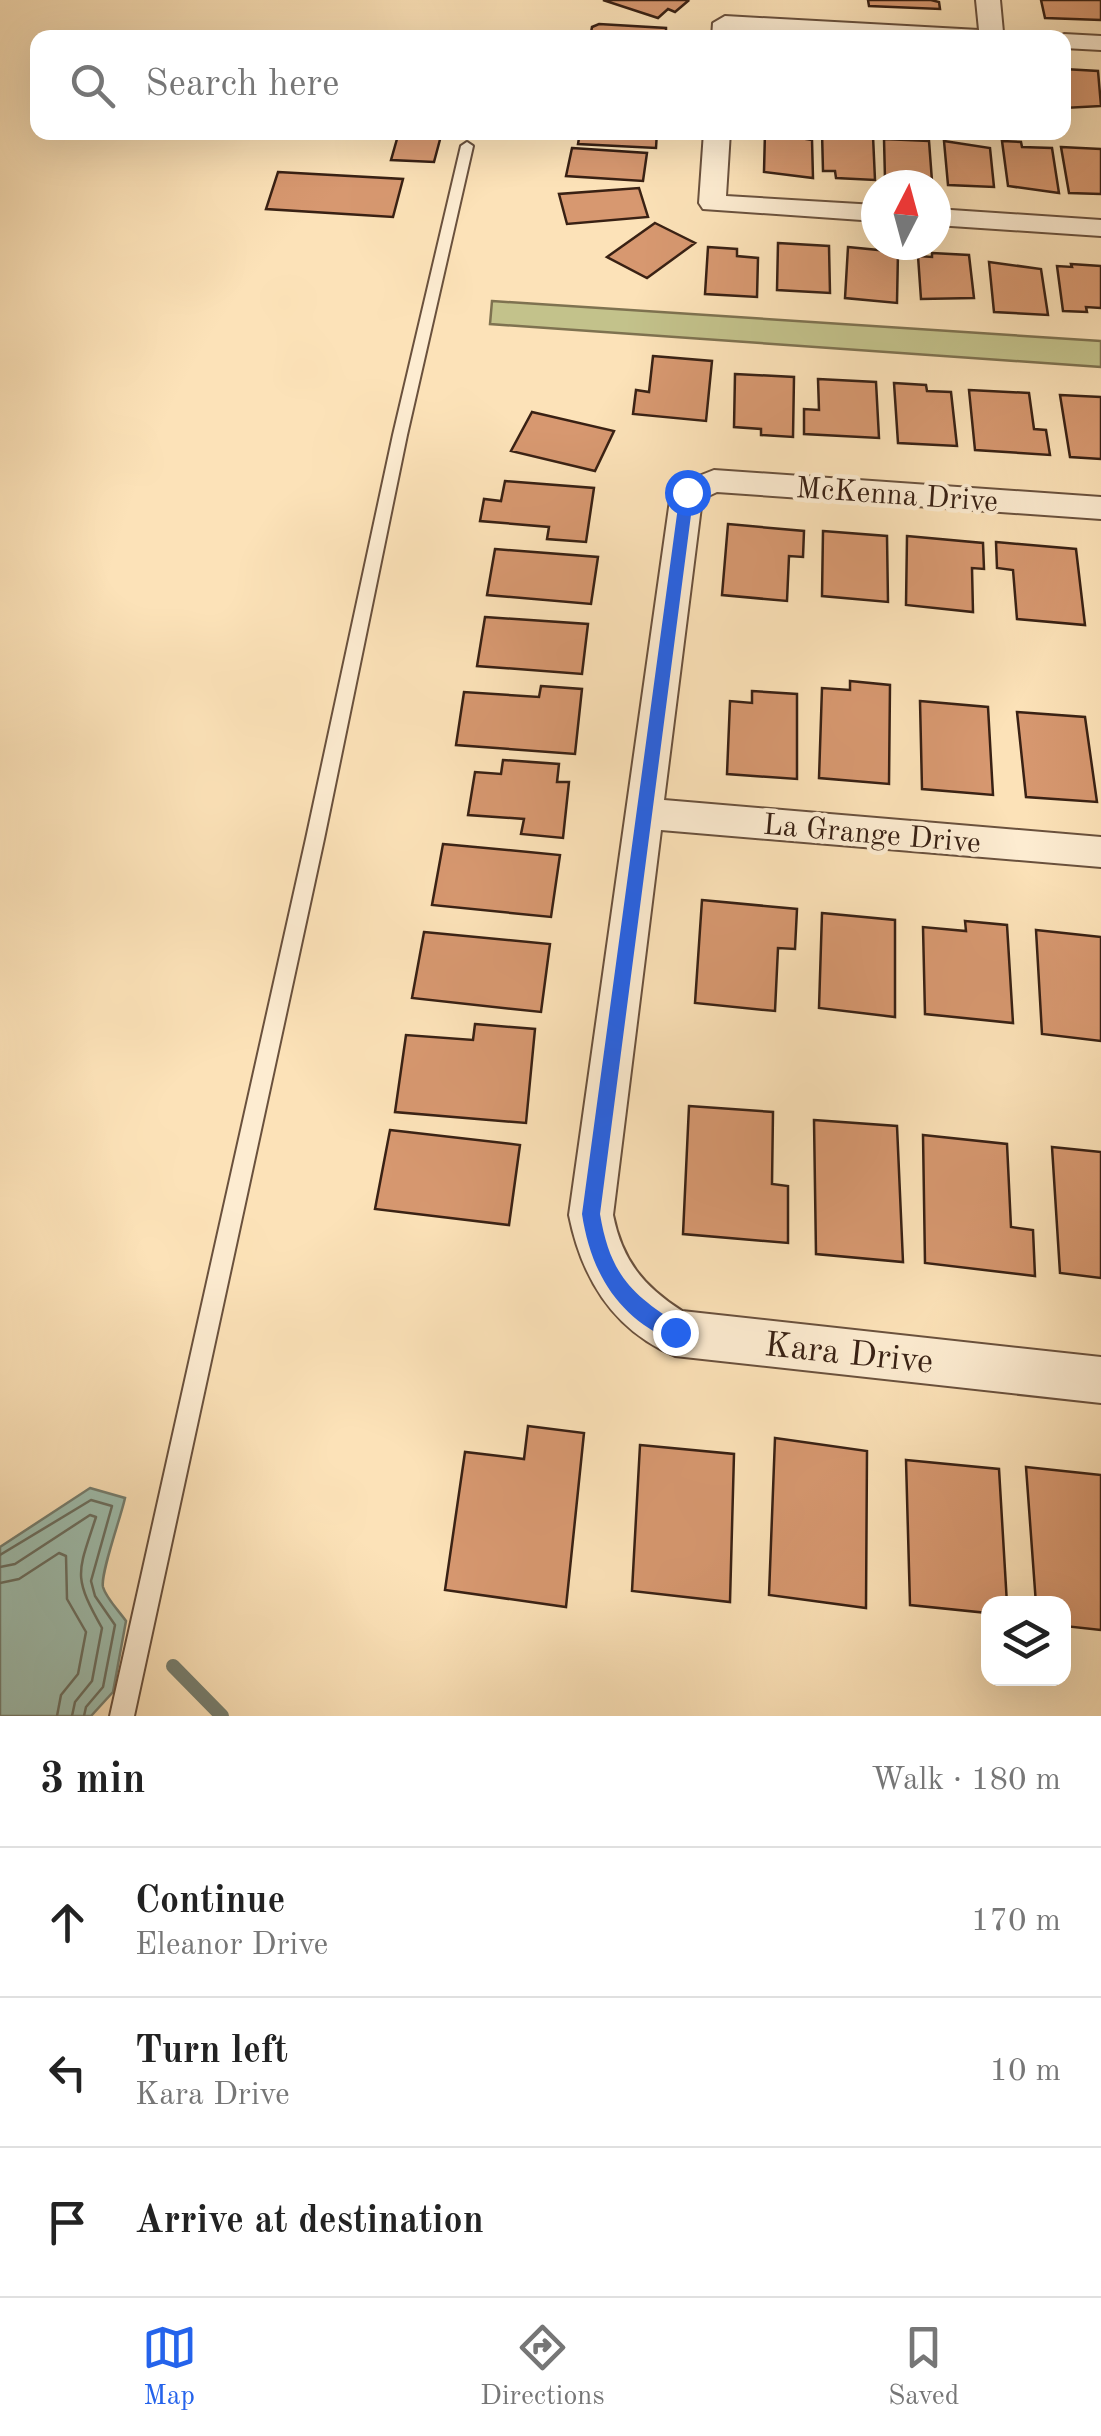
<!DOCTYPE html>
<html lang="en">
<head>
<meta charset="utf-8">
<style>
  :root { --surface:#fff; --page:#f6f6f6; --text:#222; --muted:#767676; --line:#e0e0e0; --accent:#2563eb }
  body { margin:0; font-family:"Old Standard TT",serif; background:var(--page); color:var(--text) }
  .controls { position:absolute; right:30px; bottom:30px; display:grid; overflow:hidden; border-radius:20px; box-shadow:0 10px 40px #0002 }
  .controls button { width:90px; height:90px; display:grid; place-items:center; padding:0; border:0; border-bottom:2px solid var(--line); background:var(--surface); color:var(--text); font:50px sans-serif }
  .compass { position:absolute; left:861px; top:170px; width:90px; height:90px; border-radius:50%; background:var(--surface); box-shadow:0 10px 40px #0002; rotate:6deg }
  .stop { position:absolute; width:30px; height:30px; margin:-22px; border:8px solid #2563eb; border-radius:50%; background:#fff }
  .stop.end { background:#2563eb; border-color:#fff; box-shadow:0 2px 10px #0008 }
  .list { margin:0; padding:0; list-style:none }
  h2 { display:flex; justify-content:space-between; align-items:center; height:130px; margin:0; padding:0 40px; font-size:42px }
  h2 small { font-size:32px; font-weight:400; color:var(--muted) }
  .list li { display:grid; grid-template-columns:65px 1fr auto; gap:30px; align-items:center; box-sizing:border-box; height:150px; padding:0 40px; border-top:2px solid var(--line) }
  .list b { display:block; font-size:38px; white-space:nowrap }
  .list p { margin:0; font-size:32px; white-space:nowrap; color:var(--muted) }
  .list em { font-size:32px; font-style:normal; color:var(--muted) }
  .icon { flex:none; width:55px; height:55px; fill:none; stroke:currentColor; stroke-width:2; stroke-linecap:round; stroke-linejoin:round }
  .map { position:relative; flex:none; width:1101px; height:1716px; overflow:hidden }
  .search { position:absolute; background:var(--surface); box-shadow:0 10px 40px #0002; left:30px; right:30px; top:30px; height:110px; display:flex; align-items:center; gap:25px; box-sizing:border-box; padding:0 35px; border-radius:20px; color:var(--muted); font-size:38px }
  .sheet { height:580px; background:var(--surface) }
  nav { display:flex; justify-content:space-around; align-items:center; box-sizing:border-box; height:140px; border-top:2px solid var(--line); background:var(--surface); font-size:28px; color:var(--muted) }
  nav a { display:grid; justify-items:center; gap:5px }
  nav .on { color:var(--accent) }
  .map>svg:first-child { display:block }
  .green { fill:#c3c28b; stroke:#7e7250; stroke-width:2.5 }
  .water { fill:#9fbeae; stroke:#767f70; stroke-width:2.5 }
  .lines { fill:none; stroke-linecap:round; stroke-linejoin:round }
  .shore { stroke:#6c7061; stroke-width:2.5 }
  .stream { stroke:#767f70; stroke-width:14 }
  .building { fill:#d79870; stroke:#392114; stroke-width:2.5 }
  .lane-casing { stroke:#6a513d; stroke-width:4 }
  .street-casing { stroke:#6a513d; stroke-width:4 }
  .lane { fill:#fdecd1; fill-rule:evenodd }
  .street { fill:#fdecd1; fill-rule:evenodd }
  .route { fill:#2563eb }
  .labels { text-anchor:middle; stroke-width:9; stroke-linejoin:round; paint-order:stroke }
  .street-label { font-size:30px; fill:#392114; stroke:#fdecd1 }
  .near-street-label { font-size:35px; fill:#392114; stroke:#fdecd1 }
</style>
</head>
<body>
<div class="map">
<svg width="1101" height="1716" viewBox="0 0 1101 1716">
  <rect width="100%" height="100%" fill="#fce2b8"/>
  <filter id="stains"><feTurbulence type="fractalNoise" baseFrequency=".002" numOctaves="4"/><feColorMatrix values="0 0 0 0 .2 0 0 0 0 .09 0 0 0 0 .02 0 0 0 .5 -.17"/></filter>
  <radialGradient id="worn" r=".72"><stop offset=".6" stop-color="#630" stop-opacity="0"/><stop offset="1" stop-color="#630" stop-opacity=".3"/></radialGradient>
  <path class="green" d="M492,301l609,40v26l-611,-43z"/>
  <path class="water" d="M90,1488l35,10c-4,19 -25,76 -22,89 3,11 16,24 23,34l-13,71 -22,24h-91v-169z"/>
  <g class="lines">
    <path class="shore" d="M0,1555l91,-55 21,6 -21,75 4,15 20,29 -12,62 -17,20 -2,9
      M0,1567l15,-3 75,-49 6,2c-18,56 -24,58 6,111l-10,53 -17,21 -3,14
      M0,1583l19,-4 40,-26 7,3 1,43 19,33 -8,42 -17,21 -4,21"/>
    <path class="stream" d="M173,1666l49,50"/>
  </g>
  <path class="building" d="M603,0h83l2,1 -13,11 -7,-3 -10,9z
    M868,0h63l8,2 1,7 -71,-3z
    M1041,0h60v20l-56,-2z
    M599,24l67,4v10h-76l2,-11z
    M1064,69l34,2 3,35 -37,2z
    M399,132h43l-8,30 -43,-2z
    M580,132h77l-1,16 -78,-4z
    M765,132l47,8 1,38 -49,-6z
    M822,132l51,4 2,44 -39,-2 -1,-7h-12z
    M884,139l45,2 3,40 -47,-2z
    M944,141l46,7 4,39 -46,-2z
    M1002,141l19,1 1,5 30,1 7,45 -51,-7z
    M1061,147l40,2v45l-32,-1z
    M572,148l75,5 -4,28 -77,-5z
    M278,172l125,7 -10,38 -127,-8z
    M639,188l9,29 -81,7 -8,-30z
    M655,223l40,20 -48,35 -40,-21z
    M778,243l51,3 1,47 -53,-3z
    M708,247l29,2v7l21,2 -1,39 -52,-3z
    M848,247l50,5 -1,51 -52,-5z
    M932,253l37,2 5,43 -53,1 -3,-43 14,1z
    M989,262l52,7 7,46 -54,-3z
    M1071,264l30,2v42l-15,-1 1,5 -24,-1 -6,-45 15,1z
    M653,356l59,5 -6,60 -73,-7 3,-24 13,2z
    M735,374l59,3 -1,60 -32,-2v-6l-27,-2z
    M818,379l58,3 3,56 -75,-4v-25l15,1z
    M894,383l32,2 1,6 24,1 6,54 -59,-3z
    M969,390l60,3 5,36 12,1 4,25 -75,-5z
    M1060,395l41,2v62l-31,-2z
    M532,412l82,19 -19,40 -84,-20z
    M505,481l89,7 -8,54 -39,-3 2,-12 -69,-6 4,-22 17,2z
    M728,524l76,7 -1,26 -14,-1 -2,45 -65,-6z
    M823,531l64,5 1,66 -66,-6z
    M907,536l76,7 1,26 -12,-1 1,44 -67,-7z
    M996,542l80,7 9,76 -68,-6 -4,-49 -16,-2z
    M495,549l103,8 -7,47 -104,-9z
    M485,617l103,7 -6,50 -105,-8z
    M850,681l40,4 -1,99 -70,-6 3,-90 28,2z
    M541,686l41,3 -7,65 -119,-9 8,-53 75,5z
    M752,691l45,3v85l-70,-5 3,-73 22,2z
    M920,701l68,6 5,88 -71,-6z
    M1017,712l68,5 12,85 -71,-5z
    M503,760l56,4 -2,18h12l-6,56 -42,-4 3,-15 -56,-4 7,-43 26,2z
    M443,844l117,11 -9,62 -119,-12z
    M702,900l95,9 -2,40 -17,-1 -3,63 -80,-8z
    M822,913l73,7v97l-76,-9z
    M965,921l42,4 6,98 -88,-9 -2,-87 43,4z
    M1036,930l65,7v104l-59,-7z
    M424,932l126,12 -9,68 -129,-14z
    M475,1024l60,5 -9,94 -131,-11 11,-77 67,5z
    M689,1106l84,6 -1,72 16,2v57l-105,-9z
    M814,1120l83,6 6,136 -87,-8z
    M390,1130l130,15 -11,80 -134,-16z
    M923,1135l84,9 4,83 22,3 2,46 -110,-13z
    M1052,1147l49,5v126l-41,-5z
    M528,1426l56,7 -18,174 -121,-17 20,-138 59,7z
    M775,1438l92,13 -1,157 -97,-13z
    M640,1445l94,9 -4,148 -98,-11z
    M906,1460l93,9 8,135h-19v9l-78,-8z
    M1026,1467l75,8v155l-37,-4v-22h-28z"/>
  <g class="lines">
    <defs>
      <path id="lane" d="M467,142l6,4 -66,289 -83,404 -190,877h-24l196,-877 87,-404 68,-289z"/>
      <path id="street" d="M976,0h24l3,32 8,6h-152l-123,-7v7h-24l1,-15 12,-7 254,14z
        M1064,34l37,2v14l-37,-2v-10h-10z
        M704,132h26l-4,64 150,9v16l-173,-12 -4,-6z
        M936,209l165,11v16l-165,-11z
        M714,470l387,27v22l-384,-27 -15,7 -38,301 437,37v30l-440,-37 -48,385c9,45 30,71 69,96l419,46v46l-426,-47c-62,-26 -93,-77 -106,-141l102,-722 5,-8z"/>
    </defs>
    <use href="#lane" class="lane-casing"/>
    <use href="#street" class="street-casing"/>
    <use href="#lane" class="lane"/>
    <use href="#street" class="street"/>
  </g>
  <path class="route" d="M687,488l7,4 -94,722c10,60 31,81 82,112v13l-7,3c-57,-24 -84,-69 -93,-128l98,-722z"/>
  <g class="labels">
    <g class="street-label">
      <text transform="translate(897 494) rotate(4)" y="10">McKenna Drive</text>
      <text transform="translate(872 833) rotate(5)" y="10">La Grange Drive</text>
    </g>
    <g class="near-street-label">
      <text transform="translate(849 1352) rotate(6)" y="12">Kara Drive</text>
    </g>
  </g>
  <rect width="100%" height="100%" filter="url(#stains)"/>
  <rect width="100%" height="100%" fill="url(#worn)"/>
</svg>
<div class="controls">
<button><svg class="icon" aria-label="layers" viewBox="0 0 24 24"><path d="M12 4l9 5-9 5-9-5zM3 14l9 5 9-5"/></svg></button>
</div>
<svg class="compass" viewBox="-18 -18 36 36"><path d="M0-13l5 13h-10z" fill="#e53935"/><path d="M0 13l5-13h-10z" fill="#767676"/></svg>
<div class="stop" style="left:687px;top:492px"></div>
<div class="stop end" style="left:675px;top:1332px"></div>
<div class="search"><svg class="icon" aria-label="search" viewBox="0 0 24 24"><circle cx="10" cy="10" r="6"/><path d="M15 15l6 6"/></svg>Search here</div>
</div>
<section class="sheet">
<h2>3 min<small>Walk · 180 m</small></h2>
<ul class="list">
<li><svg class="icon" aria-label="ahead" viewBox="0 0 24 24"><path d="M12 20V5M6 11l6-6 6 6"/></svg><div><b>Continue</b><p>Eleanor Drive</p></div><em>170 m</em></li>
<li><svg class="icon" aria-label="left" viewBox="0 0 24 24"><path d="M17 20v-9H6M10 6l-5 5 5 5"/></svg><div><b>Turn left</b><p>Kara Drive</p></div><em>10 m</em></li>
<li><svg class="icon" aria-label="arrive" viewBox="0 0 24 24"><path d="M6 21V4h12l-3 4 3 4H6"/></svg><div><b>Arrive at destination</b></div></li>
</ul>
</section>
<nav>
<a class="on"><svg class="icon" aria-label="map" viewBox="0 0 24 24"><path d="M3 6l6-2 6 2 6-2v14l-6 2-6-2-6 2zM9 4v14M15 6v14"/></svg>Map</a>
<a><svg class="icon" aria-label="directions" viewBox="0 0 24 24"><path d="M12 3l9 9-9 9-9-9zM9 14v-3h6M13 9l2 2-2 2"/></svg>Directions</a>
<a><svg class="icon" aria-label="saved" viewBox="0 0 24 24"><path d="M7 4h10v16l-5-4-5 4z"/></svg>Saved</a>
</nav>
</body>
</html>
